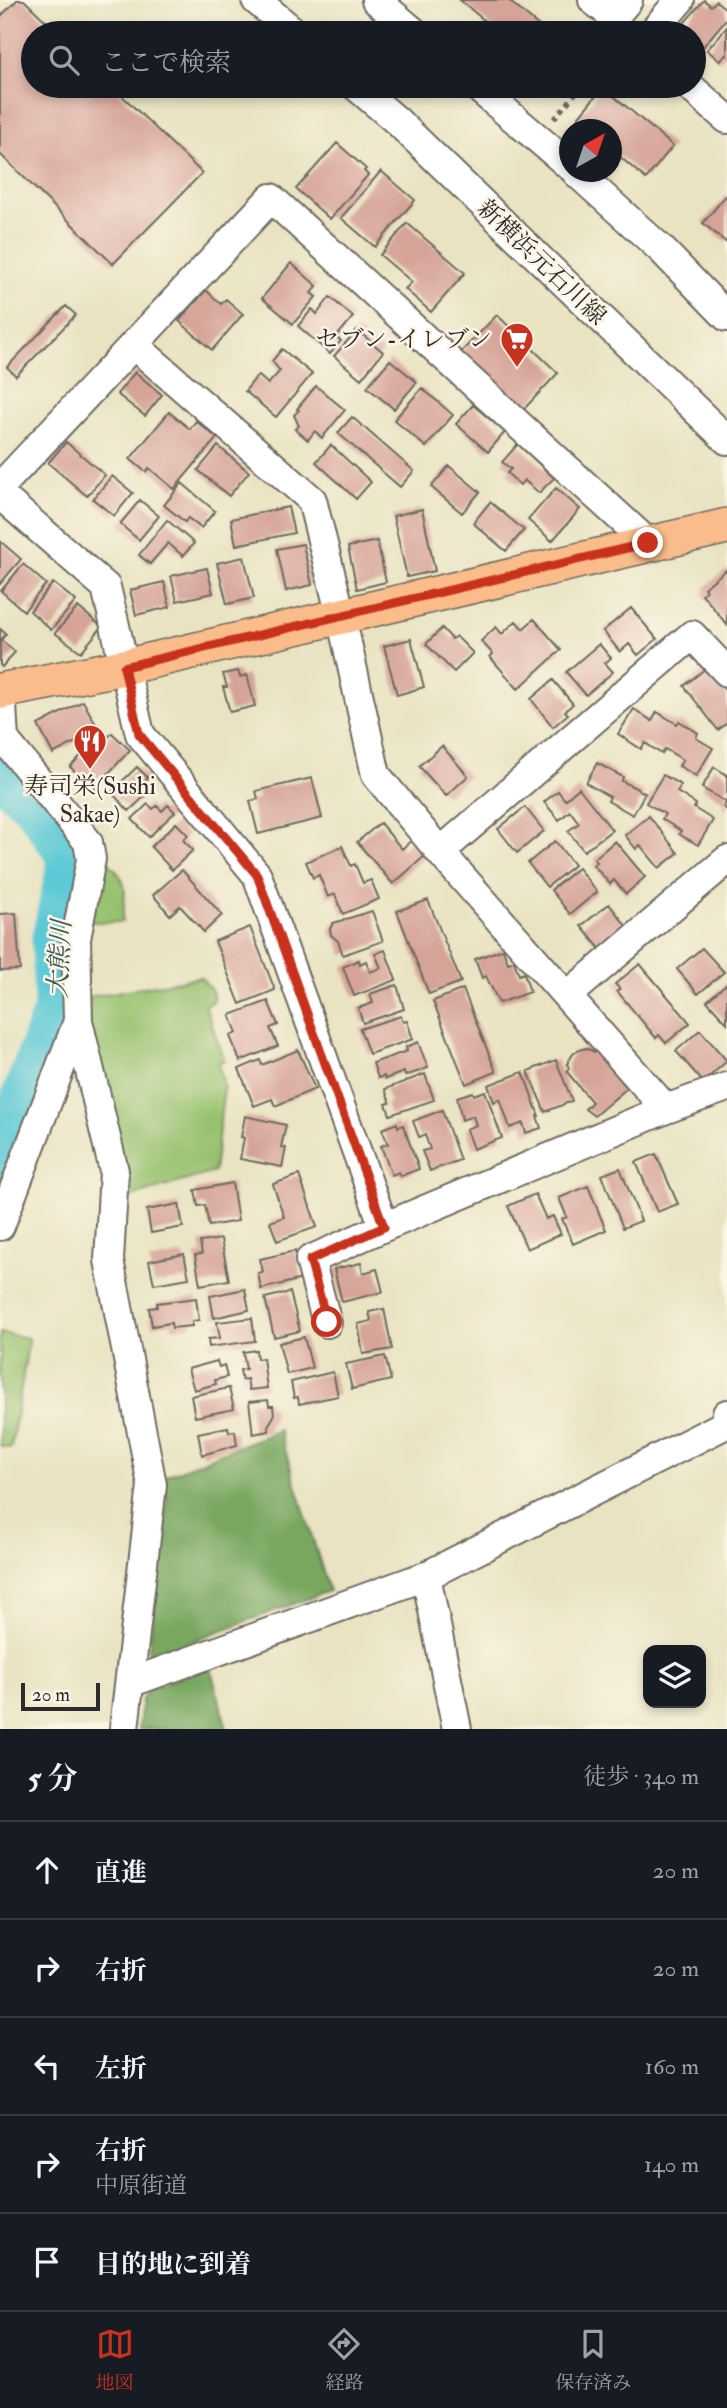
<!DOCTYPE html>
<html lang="ja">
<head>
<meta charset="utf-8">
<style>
  :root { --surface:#171b24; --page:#242831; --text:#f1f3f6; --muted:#9ea1a6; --line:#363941; --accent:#c8321e }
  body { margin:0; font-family:"IM FELL Double Pica","Noto Serif JP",serif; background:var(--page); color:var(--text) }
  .controls { position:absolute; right:21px; bottom:21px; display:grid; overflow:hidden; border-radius:14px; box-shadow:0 4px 10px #0003 }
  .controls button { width:63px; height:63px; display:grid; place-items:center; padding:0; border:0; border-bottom:2px solid var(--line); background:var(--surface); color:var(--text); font:35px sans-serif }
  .compass { position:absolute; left:559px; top:119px; width:63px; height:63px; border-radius:50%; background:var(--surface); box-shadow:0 4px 10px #0003; rotate:40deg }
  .scale { position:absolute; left:21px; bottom:18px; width:79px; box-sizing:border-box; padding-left:7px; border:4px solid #2b2b2b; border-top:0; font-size:19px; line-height:24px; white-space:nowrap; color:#2b2b2b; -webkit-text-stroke:5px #fcf5e5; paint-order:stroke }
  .stop { position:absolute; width:21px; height:21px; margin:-16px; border:5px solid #c8321e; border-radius:50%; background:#fff }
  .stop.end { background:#c8321e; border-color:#fff; box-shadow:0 2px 7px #0008 }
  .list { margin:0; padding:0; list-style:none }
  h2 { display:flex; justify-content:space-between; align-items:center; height:91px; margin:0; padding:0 28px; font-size:30px }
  h2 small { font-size:23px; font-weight:400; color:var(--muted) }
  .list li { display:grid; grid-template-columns:46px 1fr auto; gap:21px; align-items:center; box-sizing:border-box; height:98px; padding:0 28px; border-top:2px solid var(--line) }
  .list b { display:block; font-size:26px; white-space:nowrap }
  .list p { margin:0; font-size:23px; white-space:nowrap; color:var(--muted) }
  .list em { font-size:23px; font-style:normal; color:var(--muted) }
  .icon { flex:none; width:38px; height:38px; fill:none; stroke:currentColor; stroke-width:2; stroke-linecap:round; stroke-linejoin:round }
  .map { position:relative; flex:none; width:727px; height:1729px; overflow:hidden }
  .search { position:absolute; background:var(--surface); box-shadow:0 4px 10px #0003; left:21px; right:21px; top:21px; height:77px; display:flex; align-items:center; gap:18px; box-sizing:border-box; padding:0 24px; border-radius:38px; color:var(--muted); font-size:26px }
  .sheet { height:581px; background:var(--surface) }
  nav { display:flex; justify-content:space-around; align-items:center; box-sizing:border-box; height:98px; border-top:2px solid var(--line); background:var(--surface); font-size:19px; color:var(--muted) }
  nav a { display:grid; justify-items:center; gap:4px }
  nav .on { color:var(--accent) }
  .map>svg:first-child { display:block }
  .green { fill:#97c16e; stroke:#61764c; stroke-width:2 }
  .forest { fill:#79a761; stroke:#526946; stroke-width:2 }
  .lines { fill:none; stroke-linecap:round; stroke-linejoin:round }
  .river { stroke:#5dc9d6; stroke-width:47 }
  .building { fill:#d6a398 }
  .minor-casing { stroke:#6e6b60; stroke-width:32 }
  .major-casing { stroke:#6e6b60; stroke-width:38 }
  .path { stroke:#6e6b60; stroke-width:4.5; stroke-dasharray:5 5; stroke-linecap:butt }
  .minor { stroke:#fff; stroke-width:28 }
  .major { stroke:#fabc8b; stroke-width:35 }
  .route { stroke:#c8321e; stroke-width:9 }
  .labels { text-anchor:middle; stroke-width:5; stroke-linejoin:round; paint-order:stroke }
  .street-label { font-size:24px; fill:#2b2b2b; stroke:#fcf5e5 }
  .poi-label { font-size:24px; fill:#2b2b2b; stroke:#fcf5e5; text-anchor:end }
  .water-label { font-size:26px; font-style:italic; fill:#3a5a5e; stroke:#fcf5e5 }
</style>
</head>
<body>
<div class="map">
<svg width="727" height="1729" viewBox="0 0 727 1729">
  <rect width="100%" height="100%" fill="#fcf5e5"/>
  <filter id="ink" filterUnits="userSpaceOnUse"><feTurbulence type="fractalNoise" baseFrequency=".0143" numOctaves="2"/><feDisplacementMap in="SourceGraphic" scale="14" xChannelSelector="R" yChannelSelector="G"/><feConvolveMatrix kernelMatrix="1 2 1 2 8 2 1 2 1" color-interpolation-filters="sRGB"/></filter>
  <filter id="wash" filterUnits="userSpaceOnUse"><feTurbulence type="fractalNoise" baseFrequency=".00686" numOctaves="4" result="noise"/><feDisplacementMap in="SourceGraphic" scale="28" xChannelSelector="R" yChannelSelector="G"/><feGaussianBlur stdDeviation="1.57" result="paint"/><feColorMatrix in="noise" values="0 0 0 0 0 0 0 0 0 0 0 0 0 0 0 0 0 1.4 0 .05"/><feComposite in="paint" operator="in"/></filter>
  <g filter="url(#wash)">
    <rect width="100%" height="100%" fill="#e9e3c2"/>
    <path class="green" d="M103,858c28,23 22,31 19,64h-35z
      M201,977l11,14 2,10 -9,4 19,55 -6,3 6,23 -10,86 -91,27 -35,-179v-23z
      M0,1333l29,5 -18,110 -11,-2z"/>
    <path class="forest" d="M279,1430l50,161 -181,66 19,-156 -4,-24z
      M210,1666l17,63h-88l3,-30 8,-11z"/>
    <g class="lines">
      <path class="river" d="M0,773l35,31 37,53 -17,82 2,71 -57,154"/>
    </g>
    <g id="blocks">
      <path class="building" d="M17,0h7l34,33h-25v53h79l90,87 -89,91 -113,-110v-137z
        M460,0h48l39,33h-48z
        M704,0l7,6 5,-5 11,9v8l-26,31 -7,-6v-10h-12l-4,-3z
        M727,27v29l-2,-1 -5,6 -13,-11z
        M603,87l70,59 -27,33 -34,-29v-20h-25l-11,-10z
        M337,143l29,26 -2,2 4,4 -38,44 -34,-30z
        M381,171l34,29 -40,47 -34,-29z
        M727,194v49l-24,-20z
        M407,223l58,50 -34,39 -26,-23 7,-7 -32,-27z
        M291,263l26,23 -6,7 5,4 -23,27 -31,-26z
        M206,290l15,14 5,-5 17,15 -31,36 -33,-29z
        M330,297l23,20 -17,20 5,4 -11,13 -32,-28 14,-17 5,5z
        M66,306l10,9 -60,61 -9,-9z
        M497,315l61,58 -36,38 -61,-59z
        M357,330l26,22 -22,27 -27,-23z
        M282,349l30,25 -36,43 -31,-26 13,-16 10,9 12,-13 -8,-10z
        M390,360l27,22 -23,27 -27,-22z
        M135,372l27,23 -17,21 -28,-22z
        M316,386l29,24 -23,28 -7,-7 -7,9 -13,-11 4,-3 -5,-11 5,-5 -2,-1z
        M422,388l31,27 -27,32 -32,-27z
        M473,405l32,27 -17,20 -32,-28z
        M169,412l21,17 6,-8 21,17 -43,51 -25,-21 -3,4 -16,-13z
        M352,417l62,54 -14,16 -62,-54z
        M66,442l39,33 -18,21 -39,-33z
        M518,444l36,34 -15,15 -15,-13 -4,5 -13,-12 4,-4 -9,-7z
        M331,445l40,37 -15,17 -40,-37z
        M218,446l31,26 -20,24 -31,-26z
        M449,466l31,26 -18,21 -31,-26z
        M112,476l21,17 -19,23 -21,-17z
        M182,483l33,28 -14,17 -13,-10 -3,4 -21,-17z
        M556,488l24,21 -28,32 -24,-21z
        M140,500l19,16 -20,24 -19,-16z
        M490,502l34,28 -18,21 -33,-28z
        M288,507l6,26 -58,12 -5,-26z
        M422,509l13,62 -28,6 -14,-61z
        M167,520l27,23 -11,13 -15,-13 -18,21 -11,-9z
        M0,541l21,18 -21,25z
        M377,541l9,41 -29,7 -9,-42z
        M303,544l9,41 -26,6 -9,-42z
        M244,557l10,41 -27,6 -10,-41z
        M23,564l23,20 -22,27 -23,-20z
        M207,568l6,25 -36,8 -6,-25z
        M727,569v56l-25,-31 4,-3 -2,-3z
        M164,582l6,25 -34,8 -6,-25z
        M53,583l23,18 -25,29 -21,-19z
        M78,607l24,20 -21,25 -26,-19z
        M631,608l26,31 -19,16 -9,-11 -9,8 -17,-21z
        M534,619l27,31 -43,39 -28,-32 3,-3 -12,-13 15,-14 6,7 14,-13 7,8z
        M442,628l10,11 4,-3 17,17 -19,19 -28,-28z
        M0,629l6,5 -5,6 14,12 -13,15 -2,-2z
        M411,639l13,48 -27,8 -13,-49z
        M599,644l12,14 -6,5 8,9 -27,23 -20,-23z
        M706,668l21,24v31l-9,7 -34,-44z
        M238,671l2,6 7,-2 8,31 -25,6 -7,-25h4l-4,-13z
        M553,680l20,24 -8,7 3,3 -15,13 -22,-28z
        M83,701l16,29 -46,24 -15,-29z
        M634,709l18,12 5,-9 20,12 2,-3 19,12 -2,5 17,10 -17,28 -17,-10 4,-6 -18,-11 -3,5 -17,-11 -4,6 -23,-15z
        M112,733l18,17 -36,39 -24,-22 26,-27 5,5z
        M442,746l26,30 -22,20 -27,-30z
        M597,763l26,14 -1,4 23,12 -12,22 -25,-14 2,-4 -24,-14z
        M137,767l11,11 -7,7 4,5 -3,2 3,4 -16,15 -18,-19z
        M714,767l13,8v35l-4,-3 3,-5 -24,-14z
        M663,775l18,10 -4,7 19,12 -2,4 19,12 -15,25 -19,-11 2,-3 -19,-12 3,-5 -19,-11z
        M312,778l10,40 -64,16 -8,-33 8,-2 -2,-8z
        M579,788l33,42 -28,21 -16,-20 11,-8 -9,-12 -11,9 -15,-18 14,-11 7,9z
        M148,804l5,5 4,-3 5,5 6,-6 7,7 -26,25 -17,-18z
        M525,807l19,24 -27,22 -19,-24z
        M649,816l29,37 -19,15 -19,-23 -4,4 -11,-14z
        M176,823l12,12 -5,5 10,10 -21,20 -21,-23z
        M380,823l22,26 11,-10 13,16 -33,29 -36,-42z
        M555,841l19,24 -27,22 -19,-24z
        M615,841l30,36 -19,17 -12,-14 -4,4 -17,-19 4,-3 -3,-3z
        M342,846l9,20 4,-2 8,19 8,-3 8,19 -36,15 -8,-20 -7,3 -9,-22 -6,3 -7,-16z
        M578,868l19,24 -27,22 -19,-24z
        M182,870l40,45 -18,17 -24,-26 -10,9 -17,-20z
        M428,900l33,82 -32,12 -32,-83z
        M609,904l19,24 -27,22 -20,-24z
        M372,911l11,30 -40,14 -5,-14 -7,-6 -1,-6 3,-6z
        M16,913l4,57 -20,1v-57z
        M250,927l25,63 -35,14 -25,-63z
        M702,948l22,24 -26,22 -21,-25z
        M503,949l5,14 6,-2 5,14 5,-2 6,19 -31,11 -13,-27 -4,2 -7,-19z
        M385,950l11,30 -42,16 -11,-29 16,-7 1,4 6,-3 4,11 11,-4 -6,-14z
        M640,964l50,59 -24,20 -7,-8 -3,3 -39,-47 3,-2 -5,-5z
        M727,983v40l-20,-22z
        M397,985l7,24 -41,14 -5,-15 15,-5 -3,-9z
        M463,989l33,83 -30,12 -33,-83z
        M268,1001l10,24 -8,3 8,18 -38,15 -10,-25 7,-3 -7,-18z
        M401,1016l2,6 4,-1 6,18 -44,15 -9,-25z
        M700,1030l27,31 -24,21 -27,-31z
        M418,1042l10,26 -23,8 -1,-4 -19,7 -1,-3 -6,2 -5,-15 34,-12 -1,-4z
        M586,1048l8,4 2,-3 31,39 -33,28 -9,-7 7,-7 -25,-30 2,-4 -2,-4 6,-10 6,-4z
        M298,1050l17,39 -40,17 -3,-7 -18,7 -15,-37 21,-9 2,5z
        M556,1060l16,41 -27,11 -17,-41z
        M523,1072l16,44h-2l4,12 -15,5 -3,-10 -13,5 -10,-29 -6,3 -6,-17z
        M425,1074l9,26 -44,15 -4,-11 4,-1 -5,-14z
        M485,1091l17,47 -29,11 -7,-20 10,-4 -3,-9 -11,4 -5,-23 16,-5 1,3z
        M442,1110l18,50 -30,11 -8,-20 8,-2 -5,-14 -6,2 -6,-16z
        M245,1116l41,9 -5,22 5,1 -4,19 -42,-8 4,-21 -3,-1z
        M397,1123l1,4 5,-2 16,44 -18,7 -2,-4 -7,3 -11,-29 7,-2 -6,-15z
        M656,1154l22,50 -21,8 -21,-50z
        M620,1168l21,53 -18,7 -21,-53z
        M299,1175l18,52 -40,14 -7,-19 14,-5 -11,-33z
        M232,1183l6,38 -29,5 -4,-21 -7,1 -3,-16z
        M588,1186l18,44 -33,14 -11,-25 5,-2 -8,-19z
        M535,1194l11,25 7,-3 8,18 -34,15 -19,-43z
        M179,1204l4,23 -32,6 -4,-23z
        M221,1239l8,41 -29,5 -5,-30 7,-1 -2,-12z
        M295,1251l7,28 -41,10 -3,-16 5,-1 -3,-13z
        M184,1254l5,24 -35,6 -5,-23z
        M361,1263l2,10 14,-4 6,23 -41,10 -8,-33z
        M245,1289l4,21 -35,8 -4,-22z
        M290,1292l10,39 -26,6 -9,-39z
        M196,1298l3,22 -7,1v5l-20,2 -1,-5 -19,3 -3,-18 8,-1v-4z
        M384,1309l8,40 -29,5 -5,-30 13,-3 -2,-9z
        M252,1318l3,23 -46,6 -1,-8 12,-1 -3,-16z
        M304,1337l8,31 -25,6 -8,-31z
        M256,1350l1,9 6,-1 4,30 -18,2 -2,-11 -5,1 -2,-10 6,-1 -3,-17z
        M385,1356l6,24 -39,9 -6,-25z
        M217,1361l2,6 5,-2 3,12 -12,3 1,4 -22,6 -6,-21z
        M333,1372l5,24 -39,8 -1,-7 -4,1 -3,-16z
        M229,1388l5,21 -39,8 -4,-21z
        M268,1400l1,6h4l1,10 -6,10 1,5 -16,3 -4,-32z
        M228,1427l1,5 6,-1 2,14 -35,10 -4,-22z"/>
    </g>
  </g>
  <g filter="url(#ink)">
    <use href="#blocks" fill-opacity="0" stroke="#6e6b60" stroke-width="2"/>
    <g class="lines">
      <defs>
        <path id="minor" d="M256,0l39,33
          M376,0l39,33
          M593,0l21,17 14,-17
          M652,33l28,-33
          M356,86l41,35 330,319
          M476,86l94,80
          M689,86l38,33
          M576,172l85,77 66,68
          M134,345l178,155 29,116 35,159 64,77 226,257
          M0,487l271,-289 377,345
          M0,495l106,92 34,147 117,141 127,352 282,-118 61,-22
          M1,690l3,49 84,103 3,17 -15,80 2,82 36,150 -5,89 43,225 -28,244
          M440,852l252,-217 35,37
          M567,996l160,-136
          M0,1226l78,-205
          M327,1323l-17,-63 74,-33
          M426,1576l31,153
          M132,1682l294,-106 298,-151 3,-11"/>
        <path id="major" d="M0,691l124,-24 603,-141"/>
      </defs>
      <use href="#minor" class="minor-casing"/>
      <use href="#major" class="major-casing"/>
      <path class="path" d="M554,119l28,-33"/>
      <use href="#minor" class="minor"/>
      <use href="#major" class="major"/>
    </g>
  </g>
  <g class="lines" filter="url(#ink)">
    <path class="route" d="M327,1322l-17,-62 74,-33 -127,-352 -118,-141 -15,-67 524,-124"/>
  </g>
  <defs>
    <symbol id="supermarket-pin" viewBox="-11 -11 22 30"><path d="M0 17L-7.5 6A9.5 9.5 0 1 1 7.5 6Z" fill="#c8321e" stroke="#fcf5e5"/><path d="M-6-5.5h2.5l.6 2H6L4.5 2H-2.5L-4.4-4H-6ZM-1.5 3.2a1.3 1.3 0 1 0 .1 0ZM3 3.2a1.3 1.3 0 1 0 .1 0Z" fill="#fff"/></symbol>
    <symbol id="restaurant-pin" viewBox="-11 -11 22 30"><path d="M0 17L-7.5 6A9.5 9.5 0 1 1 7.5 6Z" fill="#c8321e" stroke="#fcf5e5"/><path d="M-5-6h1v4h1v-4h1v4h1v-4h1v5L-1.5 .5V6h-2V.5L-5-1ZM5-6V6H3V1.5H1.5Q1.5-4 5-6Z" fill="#fff"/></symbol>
  </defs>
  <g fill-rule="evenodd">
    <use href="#supermarket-pin" x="498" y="320" width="38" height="52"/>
    <use href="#restaurant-pin" x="71" y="722" width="38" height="52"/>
  </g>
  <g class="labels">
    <g class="street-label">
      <text transform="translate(542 262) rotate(44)" y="8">新横浜元石川線</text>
    </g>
    <g class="poi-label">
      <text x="492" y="347">セブン-イレブン</text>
      <text x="90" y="794" text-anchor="middle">寿司栄(Sushi<tspan x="90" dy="28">Sakae)</tspan></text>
    </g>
    <g class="water-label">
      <text transform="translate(59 959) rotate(-87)" y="9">大熊川</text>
    </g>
  </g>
</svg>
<div class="controls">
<button><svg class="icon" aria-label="layers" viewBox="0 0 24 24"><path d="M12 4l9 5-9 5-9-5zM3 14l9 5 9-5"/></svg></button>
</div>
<svg class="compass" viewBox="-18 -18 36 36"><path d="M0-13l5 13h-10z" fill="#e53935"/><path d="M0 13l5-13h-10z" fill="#9ea1a6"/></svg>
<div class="scale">20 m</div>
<div class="stop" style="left:327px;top:1322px"></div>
<div class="stop end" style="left:648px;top:543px"></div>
<div class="search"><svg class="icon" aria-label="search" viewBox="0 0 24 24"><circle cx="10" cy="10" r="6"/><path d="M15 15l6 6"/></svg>ここで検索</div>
</div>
<section class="sheet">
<h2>5 分<small>徒歩 · 340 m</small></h2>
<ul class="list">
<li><svg class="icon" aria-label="ahead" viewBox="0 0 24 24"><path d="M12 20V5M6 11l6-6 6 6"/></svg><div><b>直進</b></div><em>20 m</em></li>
<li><svg class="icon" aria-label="right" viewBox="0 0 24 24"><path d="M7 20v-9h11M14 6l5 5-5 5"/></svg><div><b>右折</b></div><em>20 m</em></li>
<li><svg class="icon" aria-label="left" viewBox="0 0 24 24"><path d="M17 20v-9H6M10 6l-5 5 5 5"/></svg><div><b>左折</b></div><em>160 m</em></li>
<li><svg class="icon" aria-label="right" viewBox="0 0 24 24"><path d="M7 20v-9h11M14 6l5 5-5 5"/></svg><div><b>右折</b><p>中原街道</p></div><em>140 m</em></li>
<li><svg class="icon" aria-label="arrive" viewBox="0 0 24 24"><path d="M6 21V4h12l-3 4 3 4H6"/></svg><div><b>目的地に到着</b></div></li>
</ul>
</section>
<nav>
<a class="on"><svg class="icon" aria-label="map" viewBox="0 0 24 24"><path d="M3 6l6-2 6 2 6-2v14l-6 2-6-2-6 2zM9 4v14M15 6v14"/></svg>地図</a>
<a><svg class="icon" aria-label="directions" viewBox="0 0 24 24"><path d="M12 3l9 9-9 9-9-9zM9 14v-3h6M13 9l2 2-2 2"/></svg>経路</a>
<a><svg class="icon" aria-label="saved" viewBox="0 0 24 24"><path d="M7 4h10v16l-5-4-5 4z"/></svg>保存済み</a>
</nav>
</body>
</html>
